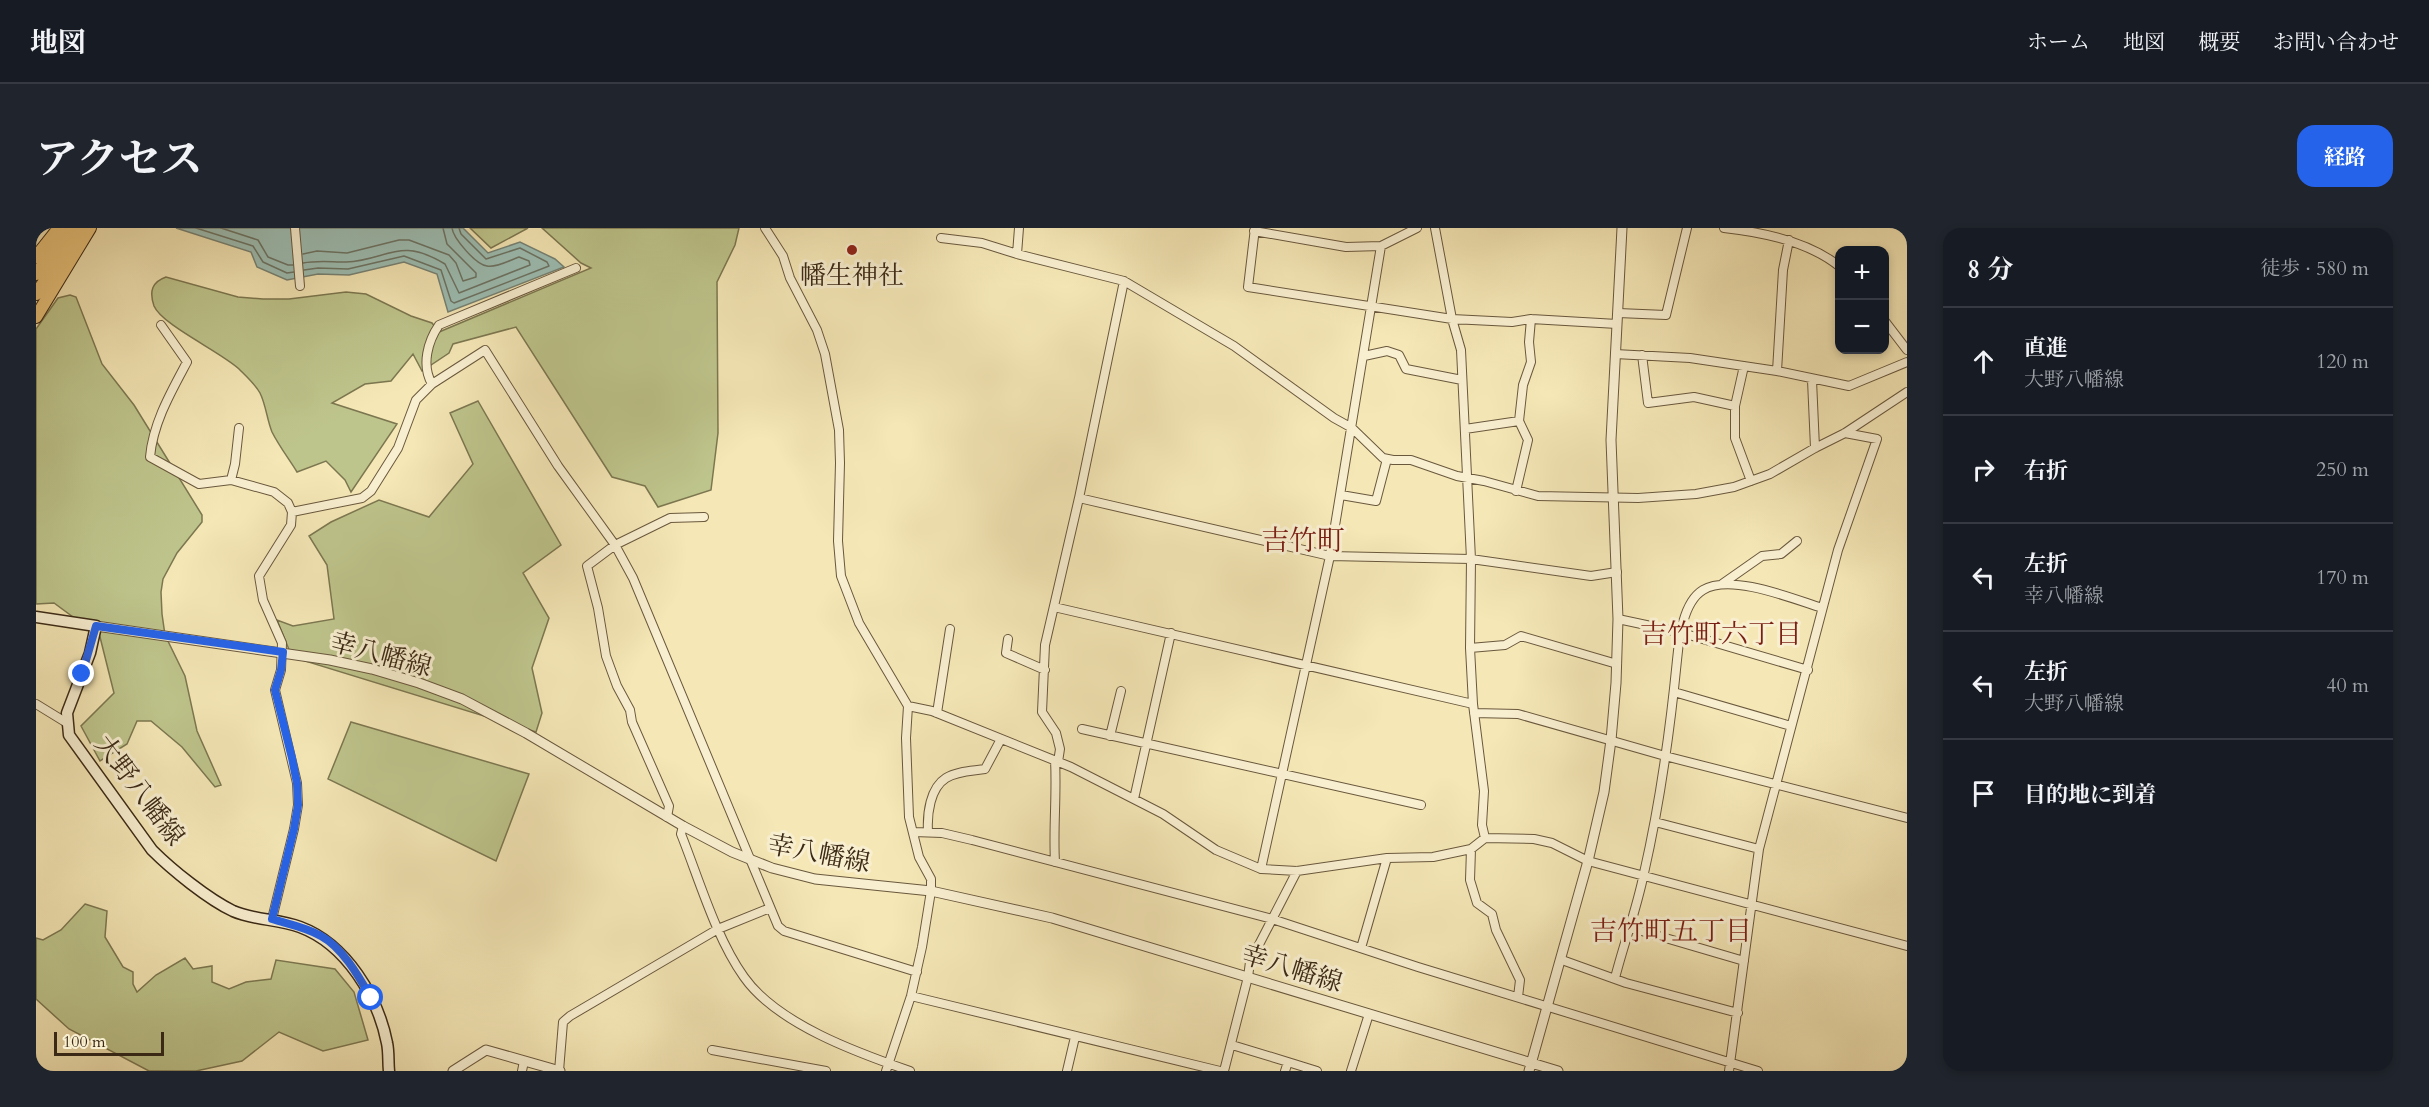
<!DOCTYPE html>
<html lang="ja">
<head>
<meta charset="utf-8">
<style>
  :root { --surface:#171b24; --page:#20242c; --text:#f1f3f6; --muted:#9ea1a6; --line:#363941; --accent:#2563eb }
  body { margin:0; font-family:Cardo,"Noto Serif JP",serif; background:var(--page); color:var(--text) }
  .controls { position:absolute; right:18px; top:18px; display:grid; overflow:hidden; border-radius:12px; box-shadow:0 3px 9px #0003 }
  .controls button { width:54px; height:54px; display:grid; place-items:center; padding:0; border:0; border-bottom:2px solid var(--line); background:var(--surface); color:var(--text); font:30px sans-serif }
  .scale { position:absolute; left:18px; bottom:15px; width:110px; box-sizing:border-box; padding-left:6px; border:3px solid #3b2915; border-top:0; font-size:16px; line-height:21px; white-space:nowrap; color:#3b2915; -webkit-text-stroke:4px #f8efd0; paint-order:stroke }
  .stop { position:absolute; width:18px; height:18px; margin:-14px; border:4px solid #2563eb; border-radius:50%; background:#fff }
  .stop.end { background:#2563eb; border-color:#fff; box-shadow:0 2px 6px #0008 }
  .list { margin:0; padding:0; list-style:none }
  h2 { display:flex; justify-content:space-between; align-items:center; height:78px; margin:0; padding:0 24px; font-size:26px }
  h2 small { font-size:20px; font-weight:400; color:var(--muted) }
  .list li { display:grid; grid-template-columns:39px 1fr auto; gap:18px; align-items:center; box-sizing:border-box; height:108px; padding:0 24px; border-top:2px solid var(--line) }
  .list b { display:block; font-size:22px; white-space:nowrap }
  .list p { margin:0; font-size:20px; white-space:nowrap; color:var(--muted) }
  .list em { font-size:20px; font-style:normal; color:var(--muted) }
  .icon { flex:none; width:33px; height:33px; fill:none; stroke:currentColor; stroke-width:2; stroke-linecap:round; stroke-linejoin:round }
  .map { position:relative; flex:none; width:1871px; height:843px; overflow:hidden; border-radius:18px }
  header { display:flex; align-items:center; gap:36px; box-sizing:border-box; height:84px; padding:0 30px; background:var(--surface); border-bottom:2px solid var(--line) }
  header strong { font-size:28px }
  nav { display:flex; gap:33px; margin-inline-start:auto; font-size:21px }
  .intro { display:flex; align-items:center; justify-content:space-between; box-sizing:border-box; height:144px; padding:0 36px }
  h1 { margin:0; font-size:42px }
  .button { padding:15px 27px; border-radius:18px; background:var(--accent); color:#fff; font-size:21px; font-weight:700 }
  main { display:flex; gap:36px; padding:0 36px }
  aside { flex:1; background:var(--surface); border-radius:18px; box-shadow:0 3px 9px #0003 }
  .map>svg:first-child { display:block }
  .green { fill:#bec58c; stroke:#7c7750; stroke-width:1.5 }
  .water { fill:#9dbfb5; stroke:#768375; stroke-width:1.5 }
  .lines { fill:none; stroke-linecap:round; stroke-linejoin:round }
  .shore { stroke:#6c7465; stroke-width:1.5 }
  .minor-casing { stroke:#6a583d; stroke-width:10 }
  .tertiary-casing { stroke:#6a583d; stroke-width:11 }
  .secondary-casing { stroke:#3b2915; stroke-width:13 }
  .trunk-casing { stroke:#3b2915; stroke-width:14 }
  .minor { stroke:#f8efd0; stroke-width:8 }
  .tertiary { stroke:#f8efd0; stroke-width:9 }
  .secondary { stroke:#f8efd0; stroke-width:10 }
  .trunk { stroke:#eac47b; stroke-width:12 }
  .route { stroke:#2563eb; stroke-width:8 }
  .poi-dot { fill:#8f2418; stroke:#f8efd0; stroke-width:2 }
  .labels { text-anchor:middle; stroke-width:6; stroke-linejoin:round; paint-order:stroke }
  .poi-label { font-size:26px; fill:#3b2915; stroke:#f8efd0 }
  .street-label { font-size:26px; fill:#3b2915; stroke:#f8efd0 }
  .neighbourhood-label { font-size:27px; fill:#7a1f14; stroke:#f8efd0 }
  .quarter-label { font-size:28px; fill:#7a1f14; stroke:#f8efd0 }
</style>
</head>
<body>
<header>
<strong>地図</strong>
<nav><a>ホーム</a><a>地図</a><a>概要</a><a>お問い合わせ</a></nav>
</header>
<div class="intro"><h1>アクセス</h1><a class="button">経路</a></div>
<main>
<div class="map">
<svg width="1871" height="843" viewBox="0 0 1871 843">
  <rect width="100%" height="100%" fill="#f5e7b6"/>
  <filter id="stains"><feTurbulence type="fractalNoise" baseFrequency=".00333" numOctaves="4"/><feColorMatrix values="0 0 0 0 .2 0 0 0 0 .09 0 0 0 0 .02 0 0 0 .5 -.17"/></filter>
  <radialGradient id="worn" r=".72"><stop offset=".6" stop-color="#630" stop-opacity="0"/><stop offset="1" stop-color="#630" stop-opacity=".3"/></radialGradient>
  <path class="green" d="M434,0h58l-37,20z
    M506,0h197l-4,17 -18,37 1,151 -7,57 -53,17 -13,-21 -33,-9 -96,-150 -63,17 -4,9 -27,18 -9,-17 -22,27 -26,3 -33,19 65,21 -46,68 -6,-12 -19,-19 -29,11c-8,-13 -18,-26 -25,-40 -5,-12 -6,-27 -12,-39 -5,-9 -14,-17 -21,-24 -18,-17 -77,-44 -85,-63 -5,-15 -2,-24 12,-29l72,20 25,2h26l57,-7 20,2 45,22 21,7 7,9 152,-64 -10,-5z
    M34,67l6,2 26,67 32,41 68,110v7l-25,31 -14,26 -2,13 1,22 3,21 20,41 12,55 24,54 -6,2 -33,-40 -31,-26h-14l-10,23 -27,17 -19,-35 33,-33 -14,-56 -46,-34 -18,1v-275l22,-31z
    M442,173l83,144 -38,28 26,45 -17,50 10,45 -6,19 -244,-75 -15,-37 16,6 41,-7 -7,-54 -18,-29 22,-14 48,-22 50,17 44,-53 -23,-51z
    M315,494l178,52 -33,87 -168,-82z
    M49,676l22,7 -2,26 18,30 10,5v12l4,8 19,-17 29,-17 8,11 19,-3v16l17,7 17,-7 25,-3 5,-19 59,9 19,23 14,48 -45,11 -44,-19 -37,29 -46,10h-47l-80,-42 -33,-30v-61l7,2 18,-10z"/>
  <path class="water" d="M140,0h287l25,25 32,-11 35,17 9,8 -116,45 -11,-38 -33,-12 -55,13 -31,-1 -31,6 -30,-13 -6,-15z"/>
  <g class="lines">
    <path class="shore" d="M160,0l57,18 10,16 24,11 7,-1
      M185,0l37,12 10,17 20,8h5
      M267,26l14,-3 30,2 52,-13h10l40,15 7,8 7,18 13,-4v-4l-29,-29 -4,-16
      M267,35c15,-3 28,-1 43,-1 42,-2 53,-26 99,2l14,29 71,-28 -1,-4 -10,-4c-9,3 -22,11 -32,9 -11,-1 -34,-28 -35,-38
      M268,42l14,-2 30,1 56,-13 37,14 10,31 3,2 95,-37 -2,-4 -27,-14 -34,11 -25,-25 -2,-6"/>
    <defs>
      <path id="minor" d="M259,0l5,58
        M729,0l18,28 7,22 27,52 8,24 14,76 1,33 -2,78 3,35 18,47 49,83 -2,32 3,79 10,40 12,22v12l-9,56 -11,49 -25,75
        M1219,0l-7,59 204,32 60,3 19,-3 86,5
        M1399,0l17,91 9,31 10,209 -1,89 3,56 11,87 -2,34 3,13
        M1688,0c37,4 86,14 116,39
        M1218,3l92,16 35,-1 36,-18
        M905,10l41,5 35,11 107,27 110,65 100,72 18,10 31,30 10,2h18l46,16 27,5 54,15 100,2 58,-4 38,-7 36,-13 45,-26 30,-15 62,-41
        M981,26l2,-26
        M1582,85l48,2 21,-87
        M1848,92l23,30
        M125,97l26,37c-16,30 -34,61 -37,95l49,27 32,-4 43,12 14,11 4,9 -1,13 -32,51 4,24 19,43 -1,27 -6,20 22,93 1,22 -4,24 -22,90
        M1579,126l75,4 87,13 72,15 58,-24
        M1606,127l6,48 46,-6 41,9
        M1328,128l23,-5 12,4 7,14 56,11
        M1708,138l-9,40v32l16,43
        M1741,143l6,-101 6,-30
        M1776,152l3,68
        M396,156c-11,-19 -4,-43 7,-59l137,-57
        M1429,201l54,-8
        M195,252l4,-16 4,-36
        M1480,263l12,-51 -9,-19 4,-36 8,-23 -2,-20 2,-23
        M1305,267l35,6 11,-42
        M1043,270l251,58 141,3 120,17 26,-4
        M256,284l70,-14 9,-7 27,-43 18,-48 16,-16 53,-34 73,116 57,79 18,33 145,348 6,5 133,41
        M1686,356l40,-28 19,-2 16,-13
        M1018,379l419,97
        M1582,391l61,13 129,38
        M972,411l-2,14 39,17
        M1434,420l35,-3 16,-9 96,28
        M1638,464l117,34
        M0,476l31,19
        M872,478l24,5 139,56 92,47 53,36 45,19 36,2 90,-13 46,-1 38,-8 14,-11 49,1 18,4 36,18 319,85
        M901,485l13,-84
        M1438,485l44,1 147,42 242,62
        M1046,501l339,76
        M1074,508l11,-45
        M1019,532c2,35 -2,68 0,102
        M1022,534l2,-13 -4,-16 -14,-21 3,-67 34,-147 45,-217
        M1098,571l37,-166
        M631,589l2,-11 -37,-84 -2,-12 -13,-24 -11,-30 -8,-48 -11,-42 28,-21 55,-27 34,-1
        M1619,594l104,27
        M647,598l-2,8c18,45 35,104 63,143 33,47 114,76 166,94
        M892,603c-1,-17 2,-43 18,-53 11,-7 27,-7 39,-9l16,-30
        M878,604l28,1 30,7 300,79 146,48 340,104
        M1435,621l-1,31 7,23 15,11 4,16 24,50 -2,17
        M1225,641l69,-313 51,-310
        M1592,699l116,34
        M1325,720l26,-90
        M1526,732l64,23 112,30
        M1579,750c9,-35 22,-70 29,-105 16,-70 26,-142 33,-213 2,-21 6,-58 26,-70 28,-17 90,9 119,18
        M875,768l309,75
        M1196,817l56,17 -3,9
        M676,822l114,21
        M1252,834l29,9
        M486,843l2,-10
        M523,843l4,-49 7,-6 148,-87 52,-21
        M1031,843l8,-34
        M1188,843l24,-94 2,-15 47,-91
        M1315,843l18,-57
        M1693,843l30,-222 79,-299 39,-111 -32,-6"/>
      <path id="tertiary" d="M60,398l234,34 42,9 47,14 43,16 64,34 157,93 49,26 40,16 43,11 116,12 121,27 506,153
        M417,843l33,-21 74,21
        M1493,843l59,-210 16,-69 7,-52 5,-57 2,-64 -7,-179 11,-212"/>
      <path id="secondary" d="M0,389l60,9 -6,27 -23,60 2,22 83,115c20,20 56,49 81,61 20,9 46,8 67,16 46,17 78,70 87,116 2,9 1,19 2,28"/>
      <path id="trunk" d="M0,29l23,-29
        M0,46l35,-46
        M0,66l45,-66
        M0,89l54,-89"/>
    </defs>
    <use href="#minor" class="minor-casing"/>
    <use href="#tertiary" class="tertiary-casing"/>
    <use href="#secondary" class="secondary-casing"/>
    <use href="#trunk" class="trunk-casing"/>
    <use href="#minor" class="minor"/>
    <use href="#tertiary" class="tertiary"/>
    <use href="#secondary" class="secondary"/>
    <use href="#trunk" class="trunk"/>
  </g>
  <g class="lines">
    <path class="route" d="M46,446l14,-48 187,26 -2,18 -6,20 17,68 5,25 1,22 -4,24 -22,90c16,5 34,8 49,17 22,12 38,41 50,62"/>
  </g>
  <circle class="poi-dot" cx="816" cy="22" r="6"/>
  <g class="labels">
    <g class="poi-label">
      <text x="816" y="56">幡生神社</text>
    </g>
    <g class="street-label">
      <text transform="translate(345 426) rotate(15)" y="9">幸八幡線</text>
      <text transform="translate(104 562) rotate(53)" y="9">大野八幡線</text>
      <text transform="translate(783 625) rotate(11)" y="9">幸八幡線</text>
      <text transform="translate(1256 740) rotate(17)" y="9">幸八幡線</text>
    </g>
    <g class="neighbourhood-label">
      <text x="1685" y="415">吉竹町六丁目</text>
      <text x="1635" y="712">吉竹町五丁目</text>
    </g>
    <g class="quarter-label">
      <text x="1267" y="322">吉竹町</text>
    </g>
  </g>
  <rect width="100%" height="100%" filter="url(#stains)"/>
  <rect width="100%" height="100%" fill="url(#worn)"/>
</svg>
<div class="controls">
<button>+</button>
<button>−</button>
</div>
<div class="scale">100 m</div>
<div class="stop" style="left:335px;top:770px"></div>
<div class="stop end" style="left:46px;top:446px"></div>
</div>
<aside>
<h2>8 分<small>徒歩 · 580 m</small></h2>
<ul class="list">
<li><svg class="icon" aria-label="ahead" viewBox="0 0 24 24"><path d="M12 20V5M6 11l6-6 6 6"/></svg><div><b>直進</b><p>大野八幡線</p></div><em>120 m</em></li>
<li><svg class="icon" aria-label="right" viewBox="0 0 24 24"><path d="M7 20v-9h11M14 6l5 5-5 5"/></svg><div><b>右折</b></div><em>250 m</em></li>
<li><svg class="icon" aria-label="left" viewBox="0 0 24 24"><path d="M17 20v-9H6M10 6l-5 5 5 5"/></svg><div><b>左折</b><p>幸八幡線</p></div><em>170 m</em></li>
<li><svg class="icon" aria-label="left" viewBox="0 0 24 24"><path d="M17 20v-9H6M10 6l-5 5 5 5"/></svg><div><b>左折</b><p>大野八幡線</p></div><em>40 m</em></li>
<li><svg class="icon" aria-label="arrive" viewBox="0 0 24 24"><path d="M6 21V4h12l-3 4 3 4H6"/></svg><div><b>目的地に到着</b></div></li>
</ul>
</aside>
</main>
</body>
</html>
